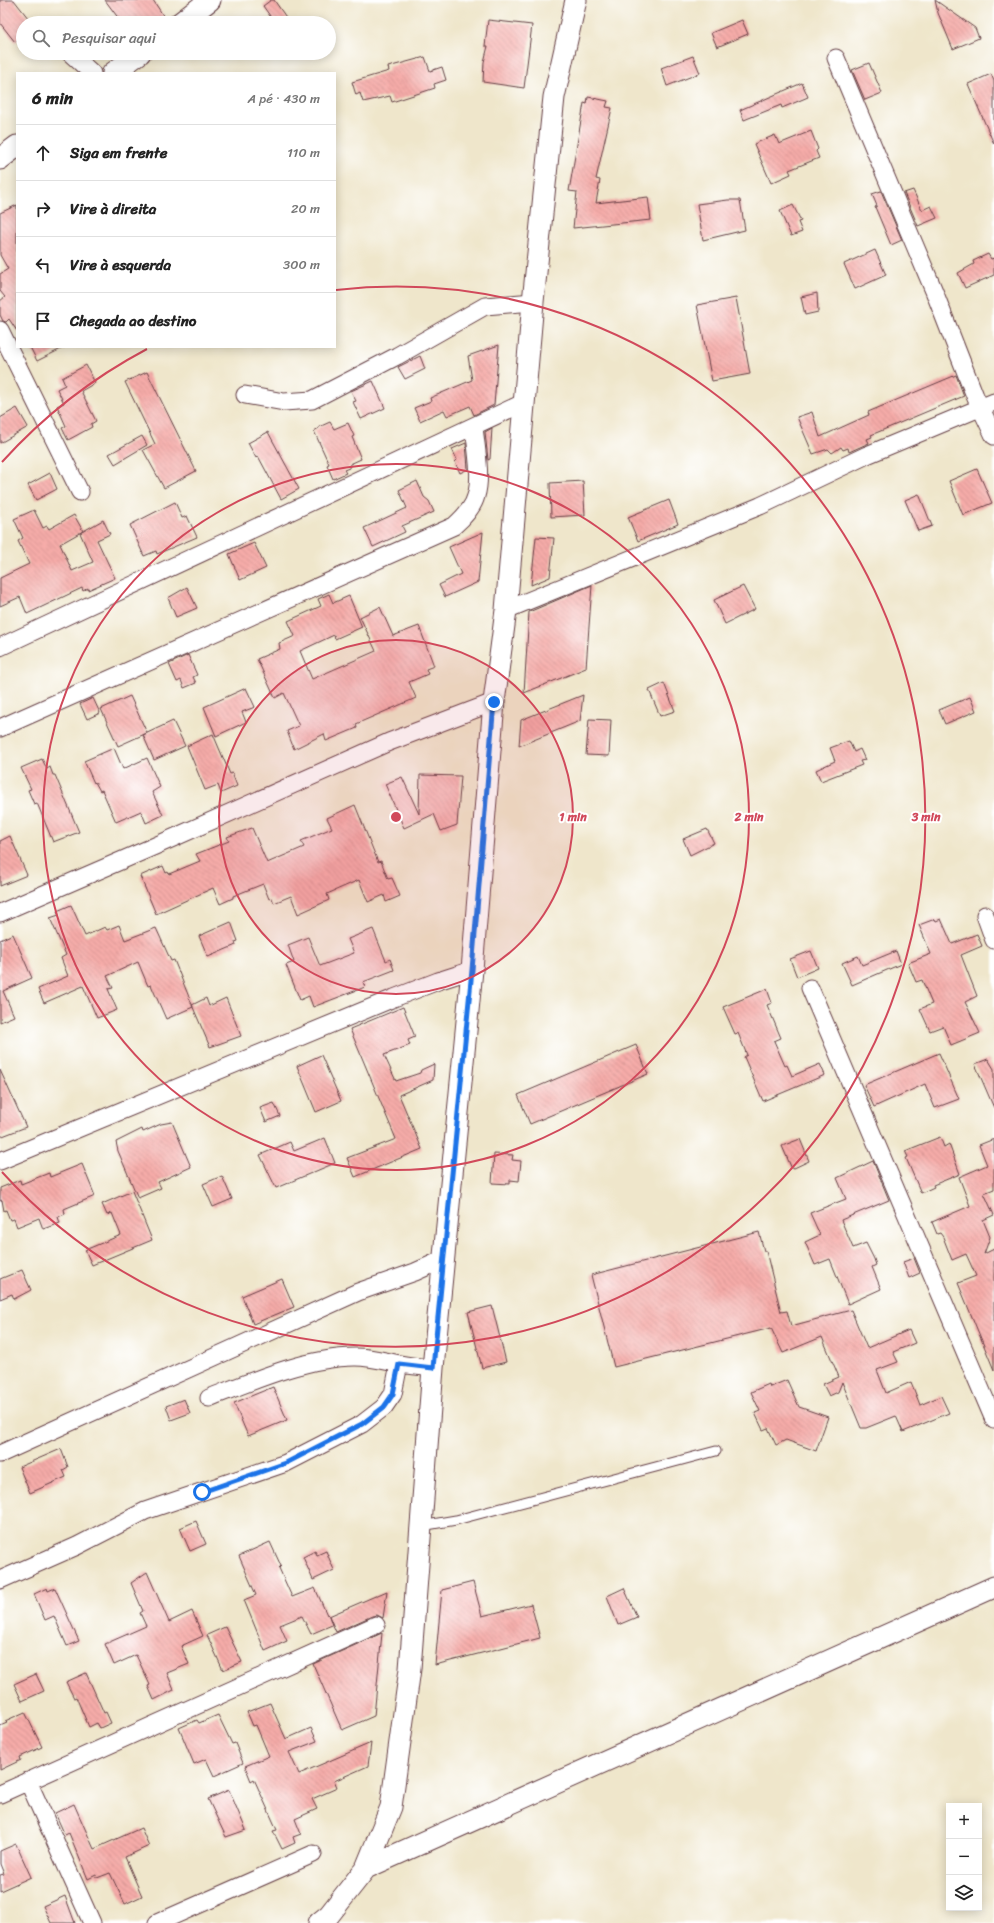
<!DOCTYPE html>
<html lang="pt">
<head>
<meta charset="utf-8">
<style>
  :root { --surface:#fff; --page:#f6f6f6; --text:#222; --muted:#767676; --line:#e0e0e0 }
  body { margin:0; font-family:Sriracha,sans-serif; background:var(--page); color:var(--text) }
  .controls { position:absolute; right:12px; bottom:12px; display:grid; overflow:hidden; border-radius:0px; box-shadow:0 2px 10px #0003 }
  .controls button { width:36px; height:36px; display:grid; place-items:center; padding:0; border:0; border-bottom:1px solid var(--line); background:var(--surface); color:var(--text); font:20px sans-serif }
  .stop { position:absolute; width:12px; height:12px; margin:-9px; border:3px solid #1a73e8; border-radius:50%; background:#fff }
  .stop.end { background:#1a73e8; border-color:#fff; box-shadow:0 1px 4px #0008 }
  .list { margin:0; padding:0; list-style:none }
  h2 { display:flex; justify-content:space-between; align-items:center; height:52px; margin:0; padding:0 16px; font-size:17px }
  h2 small { font-size:13px; font-weight:400; color:var(--muted) }
  .list li { display:grid; grid-template-columns:26px 1fr auto; gap:12px; align-items:center; box-sizing:border-box; height:56px; padding:0 16px; border-top:1px solid var(--line) }
  .list b { display:block; font-size:15px; white-space:nowrap }
  .list em { font-size:13px; font-style:normal; color:var(--muted) }
  .icon { flex:none; width:22px; height:22px; fill:none; stroke:currentColor; stroke-width:2; stroke-linecap:round; stroke-linejoin:round }
  .map { position:relative; flex:none; width:994px; height:1923px; overflow:hidden }
  .search { position:absolute; background:var(--surface); box-shadow:0 2px 10px #0003; left:16px; top:16px; width:320px; height:44px; display:flex; align-items:center; gap:10px; box-sizing:border-box; padding:0 14px; border-radius:22px; color:var(--muted); font-size:15px }
  .panel { position:absolute; background:var(--surface); box-shadow:0 2px 10px #0003; left:16px; top:72px; width:320px; height:276px; border-radius:0px }
  .map>svg:first-child { display:block }
  .building { fill:url(#building-back-hatch) }
  .lines { fill:none; stroke-linecap:round; stroke-linejoin:round }
  .service-casing { stroke:#633d43; stroke-width:11 }
  .minor-casing { stroke:#633d43; stroke-width:19 }
  .tertiary-casing { stroke:#633d43; stroke-width:23 }
  .service { stroke:#fff; stroke-width:9 }
  .minor { stroke:#fff; stroke-width:17 }
  .tertiary { stroke:#fff; stroke-width:21 }
  .route { stroke:#1a73e8; stroke-width:5 }
  .ring { fill:none; stroke:#d1495b; stroke-width:2 }
  .centre { fill:#d1495b; stroke:#fff; stroke-width:2 }
  .ring-label { font-size:12px; text-anchor:middle; font-weight:bold; fill:#d1495b; stroke:#fff; stroke-width:4; stroke-linejoin:round; paint-order:stroke }
</style>
</head>
<body>
<div class="map">
<svg width="994" height="1923" viewBox="0 0 994 1923">
  <defs>
    <pattern id="building-back-hatch" width="6" height="6" patternUnits="userSpaceOnUse"><rect width="6" height="6" fill="#f6aca9"/><path d="M-1 5l2 2M0 0l6 6M5-1l2 2" fill="none" stroke="#c98b8a"/></pattern>
  </defs>
  <rect width="100%" height="100%" fill="#fff"/>
  <filter id="ink" filterUnits="userSpaceOnUse"><feTurbulence type="fractalNoise" baseFrequency=".025" numOctaves="2"/><feDisplacementMap in="SourceGraphic" scale="8" xChannelSelector="R" yChannelSelector="G"/><feConvolveMatrix kernelMatrix="1 2 1 2 8 2 1 2 1" color-interpolation-filters="sRGB"/></filter>
  <filter id="wash" filterUnits="userSpaceOnUse"><feTurbulence type="fractalNoise" baseFrequency=".012" numOctaves="4" result="noise"/><feDisplacementMap in="SourceGraphic" scale="16" xChannelSelector="R" yChannelSelector="G"/><feGaussianBlur stdDeviation="0.9" result="paint"/><feColorMatrix in="noise" values="0 0 0 0 0 0 0 0 0 0 0 0 0 0 0 0 0 1.4 0 .05"/><feComposite in="paint" operator="in"/></filter>
  <g filter="url(#wash)">
    <rect width="100%" height="100%" fill="#efe6cb"/>
    <g id="blocks">
      <path class="building" d="M0,0h14l18,23h-9v12l-8,7 -15,-19z
        M105,0h48l15,23h-46z
        M271,0h3l16,23h-15l-12,-17z
        M935,0l40,28 4,10 -26,11 -15,-36z
        M488,20l44,5 -8,63 -41,-6 1,-20 4,-16h-3z
        M742,20l6,14 -31,13 -6,-14z
        M693,56l7,17 -33,13 -6,-18z
        M425,57l5,14 12,-4 4,13 -12,4 1,4 -43,14 -2,-6 -27,6 -3,-9 -4,2 -4,-13 37,-11 -1,-4z
        M869,63l13,30 -17,7 -13,-30z
        M991,74l3,7v63l-26,-60z
        M802,83l6,14 -26,11 -1,-3 -37,15 -4,-10z
        M588,97l20,4 -2,6 6,1 -16,71 4,1 -4,23 52,-6 3,23 -78,8 4,-36 -8,-1 15,-88 3,1z
        M811,131l7,18 -2,2 3,7 -30,12 2,4 -20,9 -17,-39 21,-9 4,9z
        M913,190l9,20 9,-4 6,12 -19,8 -14,-33z
        M881,191l21,49 -11,5 -16,-38 2,-1 -5,-12z
        M728,200h12l5,30 -42,10 -6,-36z
        M17,205v126l-8,-12 -3,3 -3,-1 -3,-6v-14l5,-4 -5,-6v-17l8,-5 -8,-14v-42z
        M793,205l8,16 -3,1 4,10 -11,4 -11,-25z
        M875,250l11,25 -31,14 -11,-25z
        M988,254l3,5 3,-1v17l-29,13 -7,-15 16,-9 -1,-3z
        M817,293l1,19 -13,3 -4,-18z
        M736,298l14,76 -38,7 -15,-76z
        M499,345l-5,60 -20,10 -4,-9 -23,10 -3,-6 -24,11 -6,-13 17,-7 -1,-3 42,-18 -4,-24z
        M30,347h35l-28,14z
        M420,356l5,13 -20,10 -7,-12z
        M86,365l9,18 -14,8 15,30 -5,3 1,3 -24,13 -6,-12 4,-2 -9,-20 7,-3 -7,-14 8,-4 -3,-7z
        M147,372l49,99 -32,17 -21,-38 12,-6 -30,-62z
        M956,375l8,21 -93,39 1,2 -5,2 2,4 -20,9 -1,-4 -5,2 -2,-3 -9,6 -4,-4 -15,5 -16,-37 15,-5 8,25 49,-22 -1,-3z
        M373,381l12,27 -24,11 -8,-17 3,-1 -5,-10z
        M17,408l11,19 -28,16v-25z
        M330,422l4,7 14,-6 6,13 -2,1 9,22 -11,5 -1,4 -5,2 2,3 -13,6 -6,-14 2,-1 -15,-33 5,-3v-1z
        M492,428l-2,31 -2,1 -3,-28z
        M268,432l31,57 -18,10 -23,-43 -2,2 -8,-15z
        M142,436l5,9 -32,19 -6,-10z
        M466,443l2,26 -8,4 -5,-11 2,-2 -5,-11z
        M977,469l15,34 -29,12 -14,-34z
        M50,473l7,16 -21,11 -8,-15z
        M417,481l7,16 5,4 5,11 -32,14 3,6 -32,15 -9,-19 43,-20 -8,-18z
        M583,481l2,34 -34,2 -1,-34z
        M919,494l13,32 -14,5 -13,-31z
        M669,500l9,24 -40,17 -10,-24z
        M175,502l7,16 5,-2 10,21 -40,17 -1,-3 -12,5 -14,-31z
        M34,510l9,18 4,-2 2,3 25,-14 9,16 -23,13 12,27 21,-9 -13,-29 23,-13 7,14 -13,6 18,38 -27,12v-2l-5,3 -1,-3 -55,26 -7,-17 -20,9v-28l29,-14 -11,-23 5,-3 -9,-19z
        M483,532l-5,50 -33,15 -6,-12 22,-11 -12,-27z
        M536,537l18,1 -4,39 -19,8z
        M254,543l12,25 -26,12 -11,-26z
        M592,585l-6,83 -62,25 5,-81z
        M743,586l12,23 -30,15 -11,-24z
        M187,587l10,21 -21,9 -8,-19z
        M329,594l4,9 16,-7 13,31 -27,12 -1,-4 -34,16 12,28 64,-28 -16,-34 20,-10 13,29 26,-10 15,40 -8,3 2,5 -19,8 7,16 -60,26 1,4 -31,13 -2,-7 -30,15 -7,-18 12,-5 -15,-33 -9,5 -18,-39 23,-10 -1,-6 16,-7 -7,-15 33,-15 -3,-7z
        M188,655l9,20 -4,2 3,6 -12,5 -3,-8 -4,2 -8,-18z
        M664,683l11,28 -15,5 -11,-26z
        M246,688l9,19 -13,5 4,10 -30,14 -12,-29z
        M583,695l-3,26 -61,25 2,-26z
        M130,696l17,37 -29,13 -17,-37z
        M970,697l6,14 -31,13 -6,-14z
        M93,698l7,15 -13,6 -7,-15z
        M589,719l22,1 -2,36 -23,-1z
        M173,721l12,25 -31,14 -11,-25z
        M213,734l17,40 2,-1 5,13 -16,7 -3,-8 -13,5 -18,-44z
        M849,741l5,11 6,-3 5,11 -5,1 2,4 -41,16 -5,-11 19,-9 -5,-13z
        M114,748l9,21 24,-11 13,29 -8,5 11,23 -17,8 -5,-12 -25,11 -14,-32 -2,1 -5,-9 -1,1 -10,-22z
        M42,759l5,10 3,-2 3,8h2l24,57 -26,10 -16,-39 -3,1 -6,-14 3,-1 -10,-21z
        M420,775l41,1 -4,49 -16,6 -7,-17 -30,14 -19,-44 17,-7 17,37z
        M355,805l23,57 3,-1 7,18 4,-1 8,18 -14,6 -2,-7 -16,7 -9,-22 -32,14 2,6 -31,14 -7,-18 -17,7 -2,-5 -3,1 -6,-15 -30,12v2l-13,6 -7,-16 -57,26 -16,-38 23,-10 3,7 2,-1 1,2 31,-13 -4,-7 33,-13 -2,-4 25,-9 15,35 37,-16 -3,-6 31,-13 -5,-10z
        M707,829l7,14 -24,12 -7,-16z
        M10,836l17,39 -27,11v-45z
        M71,905l14,31 20,-9 2,3 12,-5 6,15 31,-12 15,33 3,-1 19,47 -27,12 -15,-34 -3,1 -10,-24 -31,14 6,12 -5,1 9,21 -20,8 -14,-32 -39,17 -6,-14 30,-13 -7,-18 5,-3 -16,-37 9,-3 -2,-4z
        M935,919l1,2 5,-2 11,25 25,-10 5,12 -21,9 16,41 -12,6 15,31 -29,12 -8,-19 -13,5 -10,-22 12,-5 -10,-24 -6,2 -8,-19 23,-9 -12,-29z
        M231,922l7,19 -3,1 1,3 -28,12 -9,-21z
        M373,929l13,32 4,-2 4,11 -31,12 2,5 -52,20 -4,-11 -9,4 -14,-35 8,-3 -6,-17 20,-8 12,29 34,-13 -6,-14z
        M13,934l19,44 -29,13 11,25 -14,6v-82z
        M811,951l7,17 -21,9 -7,-18z
        M896,951l5,13 -49,21 -10,-22 16,-7 4,9z
        M767,989l5,14 -5,2 14,33 -7,3 11,25 2,-1 5,11 28,-12 5,11 -62,26 -19,-44 3,-2 -9,-22 -3,1 -12,-27z
        M206,998l3,8 17,-8 15,38 -31,11 -18,-42z
        M403,1007l12,30 -7,3 2,5 -26,10 12,26 24,-8 1,-3 13,-6 -1,16 -34,15 23,54 -67,28 -8,-19 49,-19 -46,-110z
        M636,1045l12,29 -118,50 -12,-29z
        M939,1053l20,46 -24,9 -10,-24 -51,23 -10,-22z
        M321,1055l20,46 -25,11 -19,-46z
        M988,1059l6,10v39l-19,-44z
        M0,1070l26,57 -26,10z
        M274,1103l6,13 -14,6 -6,-14z
        M172,1122l19,45 -33,15 3,6 -23,10 -20,-47 -2,-9 26,-13 1,3 18,-8z
        M940,1137l4,10 5,-3 11,30 -27,11 1,2 -13,6 -15,-35 2,-1 -3,-6z
        M325,1138l10,25 -59,25 -16,-33 30,-13 4,9z
        M800,1139l9,22 -17,8 -10,-23z
        M994,1139v50l-10,4 10,22 -11,5 7,17 -6,17 10,-5v121l-36,-87 18,-7 -10,-22 -14,6 -9,-23 -3,-4 -3,1 -5,-12 38,-16 -11,-29 28,-12 -8,-20z
        M494,1154l19,1 -1,5 9,1 -2,20 -9,-1v4l-18,-1z
        M873,1161l16,39 -48,20 12,28 13,-5 8,16 2,6 -4,2 9,22 -33,15 -18,-45 -15,6 -10,-23 15,-7 -10,-22 36,-14 -9,-21z
        M82,1164l13,32 -31,13 1,5 -7,3 2,6 -17,6 -4,-11 -22,9 -3,-8 -4,1 -4,-10 -2,1 -2,-11 -2,1v-13l20,-8 1,4 28,-11 1,4z
        M222,1176l10,23 -19,8 -10,-23z
        M132,1191l20,49 -60,25 -7,-15 36,-15 -9,-22 -5,2 -5,-11z
        M759,1232l5,19h2l15,61 6,-1 4,15 60,-16 16,38 42,-18 6,13 -22,9 5,10 -21,8 9,23 25,-11 9,23 21,-9 8,17 -46,19 -7,-16 -30,12h-5l-19,-46 -4,10 -9,4 -6,-12 16,-7 -17,-40 -39,16 -12,-25 -157,39 -23,-92z
        M914,1258l6,15 -11,5 -6,-16z
        M22,1270l9,20 -17,9 -2,-5 -12,5v-20z
        M282,1279l12,28 -41,17 -11,-28z
        M492,1306l14,56 -24,6 -14,-56z
        M787,1380l12,27 29,10 -12,34 -30,-11 -10,5 -8,-17 -5,2 -8,-17 5,-2 -9,-19 18,-8 1,3z
        M273,1387l14,33 -39,16 -14,-33z
        M184,1399l6,14 -19,7 -5,-14z
        M61,1449l7,18 -5,3 3,7 -36,16 -11,-26z
        M196,1521l10,23 -16,7 -10,-23z
        M270,1542l11,24 -2,2 13,29 23,-9 12,27 1,-1 1,2 58,-25 -4,27 -6,-3 -5,1 -36,16 -7,-16 3,9 -21,9 -9,-18 -22,9 7,16 -22,10 -21,-51 12,-5 -17,-39z
        M315,1551l2,4 9,-4 8,19 -21,10 -10,-23z
        M147,1572l22,50 23,-11 11,25 -22,10 8,18 -22,9 7,17 -20,10 -6,-14 2,-1 -14,-30 -22,10 -9,-21 41,-18 -6,-13 3,-2 -12,-28z
        M473,1582l9,34 49,-12 9,34 -105,27 7,-75z
        M47,1588l1,3 7,-3 24,53 -12,5 -13,-30 -9,4 -11,-26z
        M624,1588l13,29 -19,8 -11,-29z
        M225,1627l17,35 -19,8 -16,-35z
        M382,1633l-8,83 -32,14 -29,-66z
        M86,1673l18,40 2,-1 5,11 -11,5 -3,-5 -8,4 -13,-30 -2,1 -8,-16z
        M36,1674l8,17 -22,10 -8,-17z
        M270,1703l16,36 25,-11 6,13 -28,11 10,22 72,-31 -3,23 -34,15 3,7 -25,11 5,10 -22,10 6,15 -8,3 2,6 -13,6 -9,-18 4,-1 -23,-51 -3,2 -6,-15 24,-10 -13,-31 -3,1 -6,-14z
        M25,1712l17,35 -22,10 1,3 -21,10v-44l7,-3 -2,-2z
        M218,1715l14,29 3,-1 8,20 -29,13 -8,-17 -12,5 -15,-36 18,-8 2,3z
        M229,1790l17,40 -20,7 -18,-38z
        M74,1804l20,45 47,-21 8,18 -24,11 17,39 -17,8 -15,-31 -13,5 -1,-3 -8,4 -19,-46 -4,2 -10,-22z
        M16,1844l15,33 -31,14v-16l4,-1 -4,-10v-13z
        M65,1896l10,27h-24l-8,-17z"/>
    </g>
  </g>
  <g filter="url(#ink)">
    <use href="#blocks" fill-opacity="0" stroke="#633d43" stroke-width="1"/>
    <g class="lines">
      <defs>
        <path id="service" d="M421,1526l35,-6 260,-69"/>
        <path id="minor" d="M70,53l22,20
          M836,58l98,233 41,105 19,40
          M0,330l80,162
          M245,395l39,7 28,-2 85,-44 88,-50 48,-4
          M506,610l254,-104 107,-51 127,-53
          M0,647l525,-245
          M0,728l454,-202c9,-8 19,-18 22,-30 6,-19 0,-49 -2,-69
          M0,913l155,-67 234,-104 105,-40
          M985,915l9,25
          M810,988l184,432
          M0,1161l394,-163 44,-17 34,-11
          M209,1398c43,-17 99,-41 146,-41 16,0 30,4 45,7 11,2 22,3 33,4
          M0,1454l358,-162 57,-20 29,-13
          M0,1580l77,-34 68,-35 141,-48 76,-39 22,-17 9,-13 6,-30
          M28,1781l64,142
          M0,1794l376,-169
          M157,1923l156,-69"/>
        <path id="tertiary" d="M180,23l30,-23
          M113,73l27,-20
          M0,159l17,-13
          M366,1868l628,-281
          M319,1923l10,-8 37,-47 25,-61 19,-138 23,-301 39,-398 22,-268 12,-92 27,-308 21,-205 22,-97"/>
      </defs>
      <use href="#service" class="service-casing"/>
      <use href="#minor" class="minor-casing"/>
      <use href="#tertiary" class="tertiary-casing"/>
      <use href="#service" class="service"/>
      <use href="#minor" class="minor"/>
      <use href="#tertiary" class="tertiary"/>
    </g>
  </g>
  <g class="lines" filter="url(#ink)">
    <path class="route" d="M202,1492l84,-29 76,-39 22,-17 9,-13 6,-30 34,4 39,-398 22,-268"/>
  </g>
  <circle cx="396" cy="817" r="177" fill="#d1495b" fill-opacity=".12"/>
  <g class="ring">
    <circle cx="396" cy="817" r="177"/>
    <circle cx="396" cy="817" r="353"/>
    <path d="M2 462A530 530 0 0 1 147 349M336 290A530 530 0 1 1 2 1172"/>
  </g>
  <circle cx="396" cy="817" r="6" class="centre"/>
  <g class="ring-label">
    <text x="573" y="821">1 min</text>
    <text x="749" y="821">2 min</text>
    <text x="926" y="821">3 min</text>
  </g>
</svg>
<div class="controls">
<button>+</button>
<button>−</button>
<button><svg class="icon" aria-label="layers" viewBox="0 0 24 24"><path d="M12 4l9 5-9 5-9-5zM3 14l9 5 9-5"/></svg></button>
</div>
<div class="stop" style="left:202px;top:1492px"></div>
<div class="stop end" style="left:494px;top:702px"></div>
<div class="search"><svg class="icon" aria-label="search" viewBox="0 0 24 24"><circle cx="10" cy="10" r="6"/><path d="M15 15l6 6"/></svg>Pesquisar aqui</div>
<section class="panel">
<h2>6 min<small>A pé · 430 m</small></h2>
<ul class="list">
<li><svg class="icon" aria-label="ahead" viewBox="0 0 24 24"><path d="M12 20V5M6 11l6-6 6 6"/></svg><div><b>Siga em frente</b></div><em>110 m</em></li>
<li><svg class="icon" aria-label="right" viewBox="0 0 24 24"><path d="M7 20v-9h11M14 6l5 5-5 5"/></svg><div><b>Vire à direita</b></div><em>20 m</em></li>
<li><svg class="icon" aria-label="left" viewBox="0 0 24 24"><path d="M17 20v-9H6M10 6l-5 5 5 5"/></svg><div><b>Vire à esquerda</b></div><em>300 m</em></li>
<li><svg class="icon" aria-label="arrive" viewBox="0 0 24 24"><path d="M6 21V4h12l-3 4 3 4H6"/></svg><div><b>Chegada ao destino</b></div></li>
</ul>
</section>
</div>
</body>
</html>
